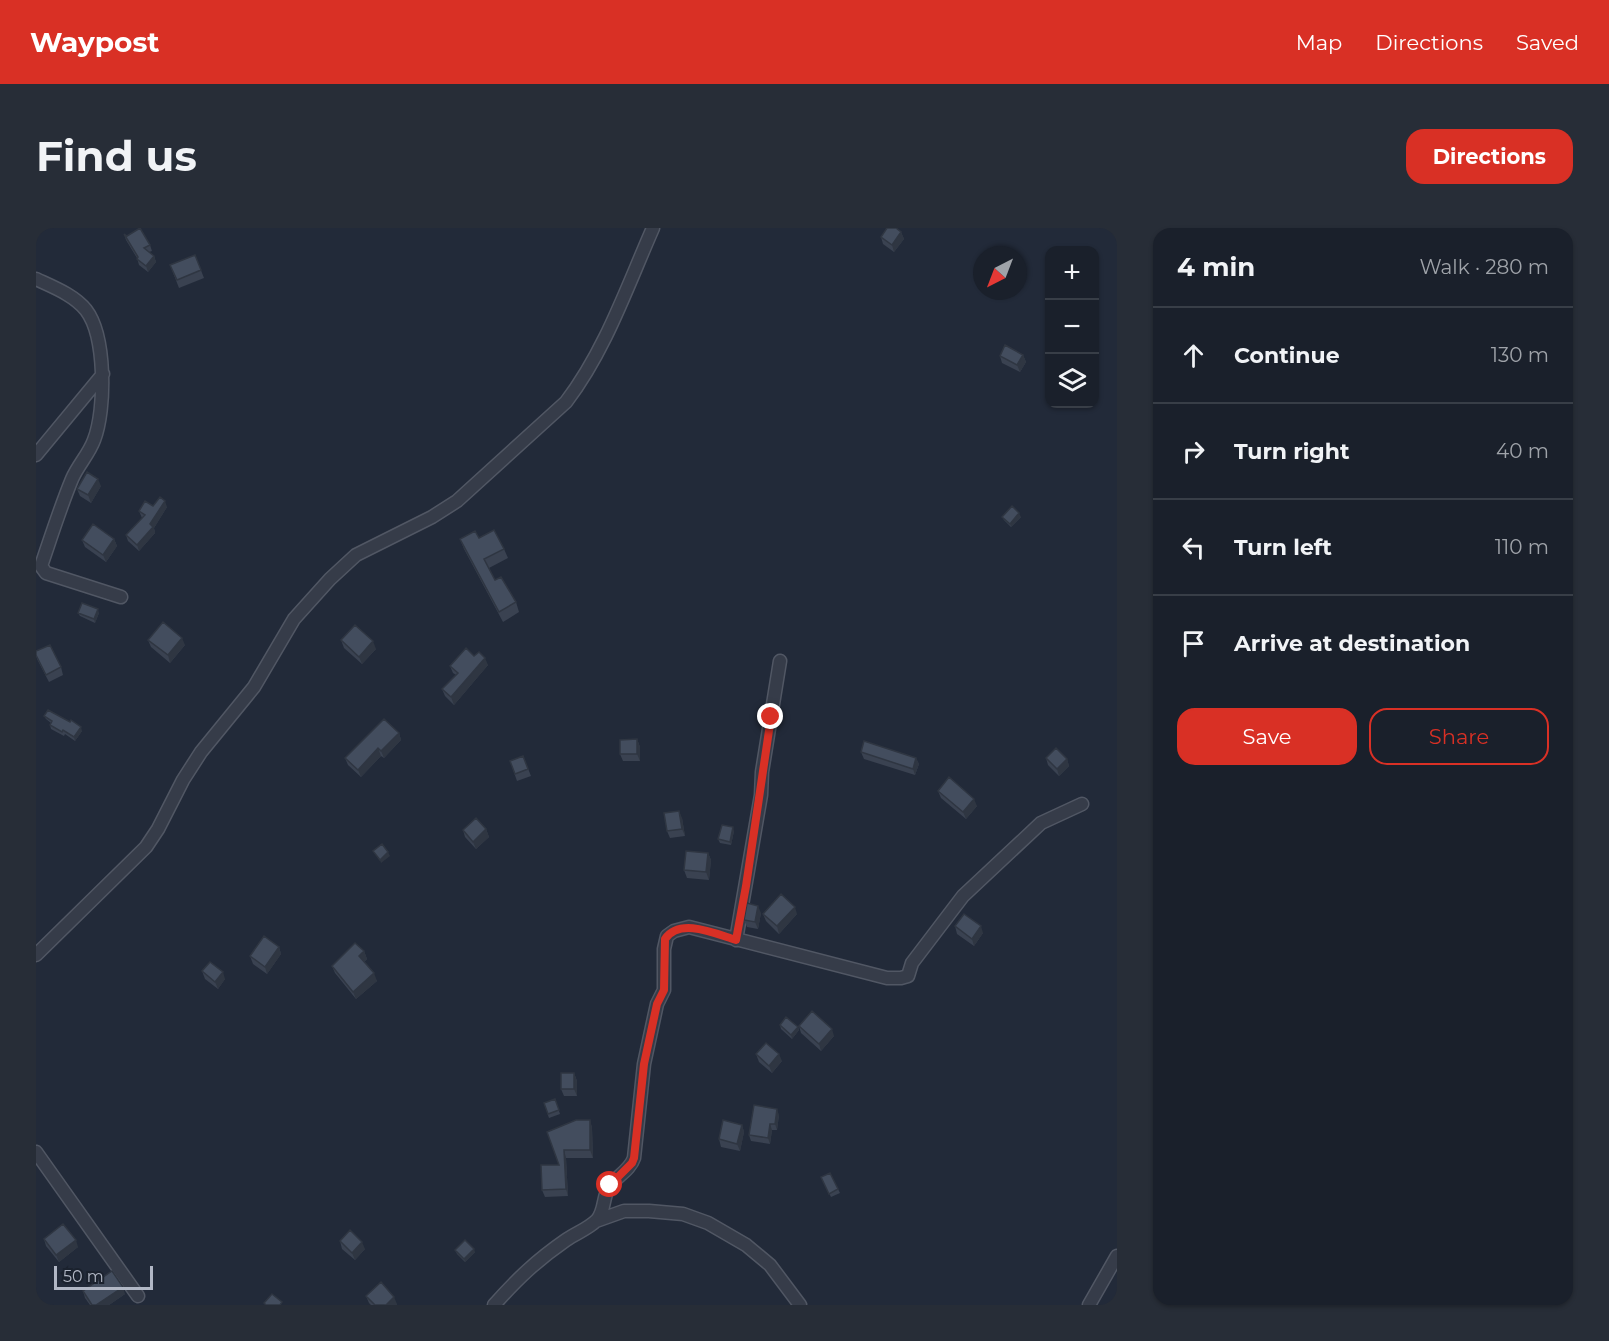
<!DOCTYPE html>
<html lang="en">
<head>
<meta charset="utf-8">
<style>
  :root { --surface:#1a202b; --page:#272d37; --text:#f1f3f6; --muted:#9fa3a9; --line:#383e47; --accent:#d93025 }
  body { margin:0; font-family:Montserrat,sans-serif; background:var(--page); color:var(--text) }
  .controls { position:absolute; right:18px; top:18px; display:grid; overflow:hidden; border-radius:12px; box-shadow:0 2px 4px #0004 }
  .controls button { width:54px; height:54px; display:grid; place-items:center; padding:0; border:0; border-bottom:2px solid var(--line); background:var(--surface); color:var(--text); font:30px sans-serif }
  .compass { position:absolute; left:937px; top:18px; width:54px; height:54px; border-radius:50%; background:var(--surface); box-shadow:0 2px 4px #0004; rotate:222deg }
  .scale { position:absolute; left:18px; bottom:15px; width:99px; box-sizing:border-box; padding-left:6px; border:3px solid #b1b7c5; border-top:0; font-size:16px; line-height:21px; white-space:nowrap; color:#b1b7c5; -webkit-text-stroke:4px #1b222e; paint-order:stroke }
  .stop { position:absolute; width:18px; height:18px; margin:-14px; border:4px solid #d93025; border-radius:50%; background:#fff }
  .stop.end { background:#d93025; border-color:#fff; box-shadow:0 2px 6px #0008 }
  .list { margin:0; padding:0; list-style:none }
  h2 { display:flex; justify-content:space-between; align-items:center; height:78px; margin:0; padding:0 24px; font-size:26px }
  h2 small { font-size:20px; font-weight:400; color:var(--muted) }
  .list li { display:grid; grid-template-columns:39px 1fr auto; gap:18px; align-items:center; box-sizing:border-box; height:96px; padding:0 24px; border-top:2px solid var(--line) }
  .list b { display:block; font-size:22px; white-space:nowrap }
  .list em { font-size:20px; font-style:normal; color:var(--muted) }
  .actions { display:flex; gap:12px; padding:18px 24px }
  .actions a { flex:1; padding:14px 0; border:2px solid var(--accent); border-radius:18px; text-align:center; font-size:21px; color:var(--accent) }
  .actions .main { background:var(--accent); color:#fff }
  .icon { flex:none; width:33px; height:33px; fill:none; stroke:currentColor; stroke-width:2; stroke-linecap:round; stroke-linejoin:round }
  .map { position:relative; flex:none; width:1081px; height:1077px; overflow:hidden; border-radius:18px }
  header { display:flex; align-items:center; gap:36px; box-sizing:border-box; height:84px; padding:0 30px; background:var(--accent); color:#fff }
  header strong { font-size:28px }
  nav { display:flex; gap:33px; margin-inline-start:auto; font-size:21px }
  .intro { display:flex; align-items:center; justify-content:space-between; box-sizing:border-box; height:144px; padding:0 36px }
  h1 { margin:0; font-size:42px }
  .button { padding:15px 27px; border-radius:18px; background:var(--accent); color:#fff; font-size:21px; font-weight:700 }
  main { display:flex; gap:36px; padding:0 36px }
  aside { flex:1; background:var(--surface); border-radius:18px; box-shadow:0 2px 4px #0004 }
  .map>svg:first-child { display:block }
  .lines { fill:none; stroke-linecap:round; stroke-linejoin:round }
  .minor-casing { stroke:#515764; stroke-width:15 }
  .minor { stroke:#363c49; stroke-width:12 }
  .wall { fill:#3a4251 }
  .shaded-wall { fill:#2f3642 }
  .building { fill:#434d5e; stroke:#2f3642; stroke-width:1.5 }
  .route { stroke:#d93025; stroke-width:8 }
</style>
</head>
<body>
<header>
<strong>Waypost</strong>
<nav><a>Map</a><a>Directions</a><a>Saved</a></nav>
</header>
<div class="intro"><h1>Find us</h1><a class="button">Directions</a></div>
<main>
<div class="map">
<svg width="1081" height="1077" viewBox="0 0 1081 1077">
  <rect width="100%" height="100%" fill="#222a39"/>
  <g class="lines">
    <defs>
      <path id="minor" d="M0,51c17,8 38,16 50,31 20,26 20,99 8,130 -5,14 -16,25 -22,39 -12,29 -21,58 -31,87l5,7 75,24
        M0,227l67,-81
        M700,712l25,-145 1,-23 18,-111
        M0,727l110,-108 12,-18 25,-49 18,-28 53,-65 40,-68 36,-40 26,-24 76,-38 25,-16 109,-99c39,-51 61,-115 87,-174
        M0,924l102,144
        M560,993l28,-10h25l34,3 25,9 38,22 24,20 30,40
        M458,1077c23,-26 43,-45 72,-65 10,-7 22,-11 31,-20 9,-11 5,-24 13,-34 7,-10 20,-16 24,-28l10,-94 13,-60 7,-14v-41l3,-13 7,-5 15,-4 198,51h14l7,-2 4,-13 51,-67 78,-73 41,-19
        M1053,1077l28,-49"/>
    </defs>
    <use href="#minor" class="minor-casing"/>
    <use href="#minor" class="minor"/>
  </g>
  <path class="wall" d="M865,4l3,7 -10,13 -11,-8 -2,-7z
    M88,6l3,2 23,9 2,6 -3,1 5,4 2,6 -8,10 -9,-7 -2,-7 -11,-18z
    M159,27l9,23 -25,10 -9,-23z
    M987,127l3,7 -6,10 -18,-9 -2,-7z
    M65,258l-10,17 -11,-7 -3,-7z
    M117,278l14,1 -13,21 1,5 -16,18 -11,-10 -2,-6 16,-17 -3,-7z
    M966,289h19l-10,10 -7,-7z
    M443,310l25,11 4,9 -19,10 6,12 21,22 3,10 -16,10 -39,-73 -4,-10z
    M78,311l3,7 -11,16 -21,-15 -3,-7z
    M42,385h21l-4,10 -15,-7z
    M112,412l37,5 -15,18 -19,-16z
    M305,412l35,9 -14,15 -18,-16z
    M0,423l25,16 2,8 -14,7 -12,-23z
    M438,428l14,9 -34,40 -9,-9 -3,-7 14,-14 -3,-2 -3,-7z
    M8,488l38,15 -7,10 -10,-7 -1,2 -13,-7 -1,-4 1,-2 -5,-4z
    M363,505l2,7 -17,18 -3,-2 -20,21 -13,-12 -3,-7z
    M601,511l3,8v14h-17l-3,-7z
    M825,524l55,6 3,6 -4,11 -51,-16z
    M487,528l8,20 -14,5 -7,-20z
    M1010,530l21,1 2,7 -10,10 -11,-11z
    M902,563l39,15 -11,13 -25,-21z
    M646,590l3,18 -15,2 -3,-7z
    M450,601l3,8 -13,12 -11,-12 -2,-7z
    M698,603l-3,14 -11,-2 -2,-4z
    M672,625l3,7 -2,20 -22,-2 -3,-8z
    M725,685l-3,16 -11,-2 -3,-7z
    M727,686h34l-18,20 -13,-13z
    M919,698l28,7 -9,13 -17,-12z
    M243,719l2,7 -14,20 -14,-10 -3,-8z
    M328,723l3,8 -3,3 13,19 -21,18 -21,-26 -3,-7z
    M166,743l23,8 -7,10 -13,-10z
    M744,797l18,2 1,3 -7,9 -11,-10z
    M763,798l35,10 -13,15 -20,-18z
    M720,826l26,7 -10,12 -13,-11z
    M538,845l3,8v15h-13l-3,-7z
    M519,871l5,15 -11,4 -5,-15z
    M743,887l-2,15h-5l-2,14 -19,-3 -2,-6z
    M554,892l2,8 1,30h-27l2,38 -23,1 -3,-7 17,-25 -12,-33z
    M706,897l2,7 -4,19 -19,-4 -2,-8z
    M785,949l17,12 2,4 -9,4z
    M8,1011l34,8 -19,15 -13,-16z
    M304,1013l25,8 -10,11 -13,-11z
    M419,1022l20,2 -10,10 -8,-8z
    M47,1063l42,3 -16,11h-19l-5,-7z
    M330,1068l31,8 -1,1h-25l-2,-2z"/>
  <path class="shaded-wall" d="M865,4l3,7 -10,13 -2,-7z
    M118,28l2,6 -8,10 -2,-6z
    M987,127l3,7 -6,10 -3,-7z
    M62,251l3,7 -10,17 -3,-8z
    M129,273l2,6 -13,21 1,5 -16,18 -2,-6z
    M983,285l2,4 -10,10 -1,-3z
    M78,311l3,7 -11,16 -3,-7z
    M62,381l1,4 -4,10 -1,-4z
    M146,410l3,7 -15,18 -2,-8z
    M337,413l3,8 -14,15 -3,-7z
    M449,430l3,7 -34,40 -3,-8z
    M45,499l1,4 -7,10 -1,-4z
    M363,505l2,7 -17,18 -3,-7z
    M601,511l3,8v14l-3,-7z
    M342,520l3,8 -20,21 -3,-7z
    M880,530l3,6 -4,11 -2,-6z
    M1031,531l2,7 -10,10 -2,-7z
    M938,571l3,7 -11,13 -3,-7z
    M643,583l3,7 3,18 -3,-7z
    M697,599l1,4 -3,14 -1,-3z
    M450,601l3,8 -13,12 -3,-7z
    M352,624l2,4 -9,7 -1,-3z
    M672,625l3,7 -2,20 -3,-8z
    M722,678l3,7 -3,16 -3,-7z
    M759,679l2,7 -18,20 -2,-8z
    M945,698l2,7 -9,13 -2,-7z
    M243,719l2,7 -14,20 -2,-7z
    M328,723l3,8 -5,5 -3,-8z
    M187,744l2,7 -7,10 -3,-7z
    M338,745l3,8 -21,18 -3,-7z
    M762,799l1,3 -7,9 -1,-4z
    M796,801l2,7 -13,15 -2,-7z
    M743,826l3,7 -10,12 -3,-7z
    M538,845l3,8v15l-3,-7z
    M741,881l2,6 -2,15 -2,-6z
    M554,892l2,8 1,30 -3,-8z
    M734,896l2,6 -2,14 -2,-6z
    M706,897l2,7 -4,19 -3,-7z
    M528,922l2,8 2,38 -2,-7z
    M40,1012l2,7 -19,15 -3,-7z
    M326,1014l3,7 -10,11 -3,-7z
    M438,1021l1,3 -10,10 -1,-3z
    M87,1059l2,7 -16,11h-13z
    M358,1069l3,7 -1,1h-10z"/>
  <path class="building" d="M104,0l10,17 -6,3 10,8 -8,10 -9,-7 1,-2 -14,-23 3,2z
    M851,0h9l5,4 -9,13 -11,-8z
    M159,27l6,15 -24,10 -7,-15z
    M969,117l18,10 -6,10 -17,-9z
    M51,244l11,7 -10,16 -11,-6z
    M124,269l5,4 -15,23 3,3 -16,18 -11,-10 19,-20 -6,-4 6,-10 8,5z
    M976,278l7,7 -9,11 -8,-7z
    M57,296l21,15 -11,16 -21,-15z
    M458,302l10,19 -20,10 11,21 6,-3 15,25 -17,10 -39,-73 15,-8 4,7z
    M46,375l16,6 -4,10 -16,-6z
    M127,394l19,16 -14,17 -20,-15z
    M319,397l18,16 -14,16 -18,-17z
    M14,417l11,22 -15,8 -10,-20v-4z
    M430,420l8,8 5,-4 6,6 -34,39 -9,-8 16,-16 -8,-7z
    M12,482l22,12 1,-2 10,7 -7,10 -11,-7 -1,2 -12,-7 2,-4 -8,-5z
    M348,491l15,14 -18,18 -3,-3 -20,22 -13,-12z
    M601,511v15h-17v-14z
    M828,513l52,17 -3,11 -52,-17z
    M1020,520l11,11 -10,10 -11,-11z
    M487,528l5,13 -13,5 -5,-13z
    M913,549l25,22 -11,13 -25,-21z
    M643,583l3,18 -15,2 -3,-18z
    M440,590l10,11 -13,13 -10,-12z
    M686,597l11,2 -3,15 -12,-3z
    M346,616l6,8 -8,8 -7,-9z
    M650,623l22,2 -2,19 -22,-2z
    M745,666l14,13 -18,19 -14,-12z
    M711,675l11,3 -3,16 -11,-2z
    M928,686l17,12 -9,13 -17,-13z
    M228,708l15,11 -14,20 -15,-11z
    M319,715l9,8 -5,5 15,17 -21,19 -21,-26z
    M174,734l13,10 -8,10 -13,-11z
    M776,783l20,18 -13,15 -20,-18z
    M750,789l12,10 -7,8 -11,-10z
    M730,815l13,11 -10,12 -13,-12z
    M525,845h13v16h-13z
    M519,871l4,11 -11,4 -4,-11z
    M718,877l23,4 -2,15h-5l-2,14 -19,-3z
    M540,892h14v30h-26l2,39 -24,1 -1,-25h18l-12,-33z
    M687,892l19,5 -5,19 -18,-5z
    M794,945l8,16 -9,5 -8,-17z
    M27,996l13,16 -20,15 -12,-16z
    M314,1002l12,12 -10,11 -12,-12z
    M429,1012l9,9 -10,10 -9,-9z
    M76,1043l11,16 -27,18h-4l-9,-14z
    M345,1054l13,15 -8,8h-11l-9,-9z
    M236,1066l10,8 -2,3h-14l-2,-2z"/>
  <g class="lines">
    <path class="route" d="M574,957l22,-22 2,-5 10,-94 13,-60 7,-14 1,-51c15,-22 51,-5 71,1l10,-54 25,-169"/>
  </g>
</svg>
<div class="controls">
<button>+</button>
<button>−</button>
<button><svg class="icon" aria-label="layers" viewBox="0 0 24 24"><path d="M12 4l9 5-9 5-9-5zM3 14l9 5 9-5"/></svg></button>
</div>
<svg class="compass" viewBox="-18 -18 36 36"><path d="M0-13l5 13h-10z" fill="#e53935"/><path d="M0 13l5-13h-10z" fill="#9fa3a9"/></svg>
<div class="scale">50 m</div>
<div class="stop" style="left:574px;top:957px"></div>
<div class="stop end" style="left:735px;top:489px"></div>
</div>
<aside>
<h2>4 min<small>Walk · 280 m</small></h2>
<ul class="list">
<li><svg class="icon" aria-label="ahead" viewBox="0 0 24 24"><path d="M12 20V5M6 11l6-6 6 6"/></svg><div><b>Continue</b></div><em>130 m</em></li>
<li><svg class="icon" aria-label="right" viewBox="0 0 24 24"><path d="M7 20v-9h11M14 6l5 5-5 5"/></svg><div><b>Turn right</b></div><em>40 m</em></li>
<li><svg class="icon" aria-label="left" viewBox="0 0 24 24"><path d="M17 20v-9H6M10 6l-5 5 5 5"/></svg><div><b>Turn left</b></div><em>110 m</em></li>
<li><svg class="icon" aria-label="arrive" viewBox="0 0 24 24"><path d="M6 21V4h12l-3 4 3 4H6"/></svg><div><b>Arrive at destination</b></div></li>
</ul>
<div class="actions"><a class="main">Save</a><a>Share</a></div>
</aside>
</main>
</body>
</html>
